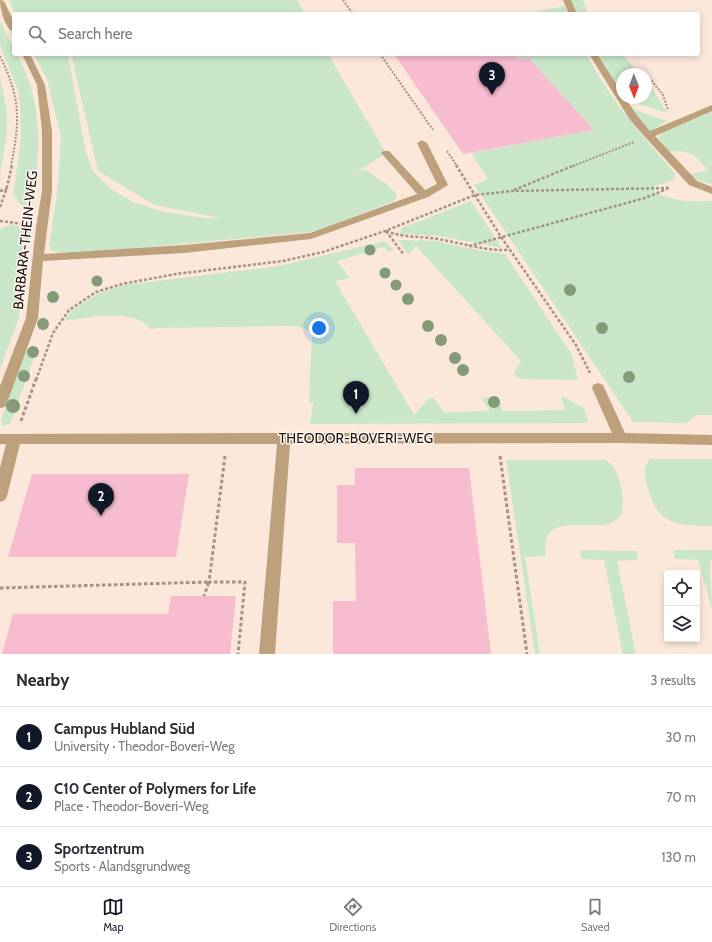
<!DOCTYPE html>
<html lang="en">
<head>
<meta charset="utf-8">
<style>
  :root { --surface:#fff; --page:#f2f2f3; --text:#2b2b33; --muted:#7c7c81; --line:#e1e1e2; --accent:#111827 }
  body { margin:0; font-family:Cabin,sans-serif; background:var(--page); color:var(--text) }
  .controls { position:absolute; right:12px; bottom:12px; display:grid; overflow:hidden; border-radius:4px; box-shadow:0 2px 6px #0003 }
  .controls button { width:36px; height:36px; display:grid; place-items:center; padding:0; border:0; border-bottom:1px solid var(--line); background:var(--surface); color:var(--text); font:20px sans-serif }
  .compass { position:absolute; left:616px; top:68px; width:36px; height:36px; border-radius:50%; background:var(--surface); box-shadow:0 2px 6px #0003; rotate:179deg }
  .you { position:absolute; left:319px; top:328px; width:14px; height:14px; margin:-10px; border:3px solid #fff; border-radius:50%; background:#1a73e8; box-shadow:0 0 0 6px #1a73e833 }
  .badge { display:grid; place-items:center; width:26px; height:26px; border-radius:50%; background:var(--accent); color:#fff; font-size:13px; font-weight:700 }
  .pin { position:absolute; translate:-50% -33px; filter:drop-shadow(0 1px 2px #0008) }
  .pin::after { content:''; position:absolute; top:21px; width:14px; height:12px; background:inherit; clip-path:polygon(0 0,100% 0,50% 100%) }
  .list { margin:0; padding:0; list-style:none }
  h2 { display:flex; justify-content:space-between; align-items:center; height:52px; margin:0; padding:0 16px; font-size:17px }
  h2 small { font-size:13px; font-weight:400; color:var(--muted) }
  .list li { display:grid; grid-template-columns:26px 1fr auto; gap:12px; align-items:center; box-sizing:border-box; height:60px; padding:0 16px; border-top:1px solid var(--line) }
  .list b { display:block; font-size:15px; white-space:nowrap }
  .list p { margin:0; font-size:13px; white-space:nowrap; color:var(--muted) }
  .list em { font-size:13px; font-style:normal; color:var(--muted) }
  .icon { flex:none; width:22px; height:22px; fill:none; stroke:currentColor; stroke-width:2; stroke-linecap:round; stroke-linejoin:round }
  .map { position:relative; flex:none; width:712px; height:654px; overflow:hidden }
  .search { position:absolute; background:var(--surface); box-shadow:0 2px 6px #0003; left:12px; right:12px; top:12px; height:44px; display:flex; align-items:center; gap:10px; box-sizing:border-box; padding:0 14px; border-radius:4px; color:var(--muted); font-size:15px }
  .sheet { height:232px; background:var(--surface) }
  nav { display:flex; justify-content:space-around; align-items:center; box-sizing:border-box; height:56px; border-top:1px solid var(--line); background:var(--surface); font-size:11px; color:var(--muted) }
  nav a { display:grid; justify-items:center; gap:2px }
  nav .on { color:var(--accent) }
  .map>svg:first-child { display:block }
  .green { fill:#c9e7c8 }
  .building { fill:#f8bcd1 }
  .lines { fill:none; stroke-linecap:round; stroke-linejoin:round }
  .path-far2 { stroke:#a39387; stroke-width:2; stroke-dasharray:2 1.5; stroke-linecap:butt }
  .path-far1 { stroke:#a39387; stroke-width:2.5; stroke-dasharray:3 2; stroke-linecap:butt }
  .path { stroke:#a39387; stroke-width:3; stroke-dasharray:3.5 2.5; stroke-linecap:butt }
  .minor { fill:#bda07c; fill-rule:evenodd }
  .tree { fill:#849b78 }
  .labels { text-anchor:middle; stroke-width:3; stroke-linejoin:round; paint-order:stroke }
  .street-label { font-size:14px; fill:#20150d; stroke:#fff8f3 }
</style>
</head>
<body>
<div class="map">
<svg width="712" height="654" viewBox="0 0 712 654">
  <rect width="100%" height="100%" fill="#fce8da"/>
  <path class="green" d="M9,0h288l8,14h-290z
    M570,0h13l5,14h-12z
    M565,6l4,8h-45z
    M0,21l14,28v5h3c26,49 24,93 16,146l-7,6h-4l-9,-11 8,-57 -1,-31 -1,-14 -19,-47z
    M34,54h34l18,99 7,18 18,18 22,13 31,10 42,6h14l-66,-13 -56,-34 -27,-117h257l58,99 -37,24 15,-8 21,14 12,11 -3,7 -70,27 -14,4 -237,22 -22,-3 -2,-6 8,-51 4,-57 -14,-57z
    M513,54h74c21,44 56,82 88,119v4l-2,3 -18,6v6c20,10 35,10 57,9v214h-16l-10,8 -53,-1 -159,-237 14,-6 -17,-26 123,-23 -65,-72 -11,1z
    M597,54h25l17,20h-17v22z
    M0,78l7,32v21l-7,46z
    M646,81l8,10 13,22 -26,-8 -15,-7h20z
    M631,109h2l34,12 -16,10 -4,-1z
    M712,111v73l-13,-3 -9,-7 18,-4c-13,-15 -18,-21 -39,-18l-11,-14 3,-5z
    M471,201l31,47 -63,-12 -39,-2 2,-6z
    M11,224l19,5 -11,88 -19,53v-141z
    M398,240l39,1 40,9 28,4 67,101 6,25 -59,-1 -6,-5 8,-13 -105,-115 -8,9z
    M385,241l9,9 -6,2 -4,-5 -47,14 13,17 -15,3 79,134 15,-17h5l10,14 46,-1 -9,-13 18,-1 3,14 63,-1 -4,-13h3l20,11 4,15 -278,1 3,-21h-4l3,-72 -16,-5 -140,2 -5,2c-14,-23 -65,-12 -87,-9l8,-11 25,-16 27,-9 155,-19z
    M29,349l8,1 -27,74 -8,2 -1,-7 24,-67z
    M650,459h62v67c-36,0 -56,-2 -65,-41 -3,-11 -4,-17 3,-26z
    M506,460h99c11,6 14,17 16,28 17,75 -85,2 -75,68l-21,1 15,97h-5z
    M580,550l56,1 2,9 -21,1 19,93h-13l-19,-94 -23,-1z
    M673,550h39v10h-2l2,49 -14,-49 -23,-1z"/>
  <path class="building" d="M394,54h119l5,5 11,-1 65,72 -131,24z
    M355,468h114l22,186h-158v-53h23l-1,-58h-18v-58h18z
    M32,474h157l-13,83h-168z
    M171,596h65l-6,58h-228l11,-40h155z"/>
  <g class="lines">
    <path class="path-far2" d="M343,0l10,14
      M380,54l53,76
      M0,56c21,43 20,64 11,110
      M647,75l16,20 5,15
      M447,151l10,15
      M573,166l61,-24"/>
    <path class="path-far1" d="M456,165l45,72 75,108 14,28
      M514,190l61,-25
      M0,191l7,-2
      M0,207l7,-20 5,-22
      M0,221l24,3
      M386,231c17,7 34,5 52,8 24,4 46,12 71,11
      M386,231l18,24
      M469,246l176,-48 22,-9
      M36,380l17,-47 16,-23 27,-18 26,-8 54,-10 107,-13 40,-9 62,-21 90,-36 37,-4 157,-3"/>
    <path class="path" d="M21,421l15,-42
      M225,456l-16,126h36l-7,72
      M500,456l27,198
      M0,588l209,-6 -5,14"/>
    <path class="minor" d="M0,0l4,1 10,21v10c-9,-3 -14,-23 -14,-32z
      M563,0h8l6,14h-8z
      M22,54h8l15,31 7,46v60l-8,63 140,-9 126,-12 107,-39 -34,-39 -2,-2 2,-2h6l36,39 12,-6 -20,-41 5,-3 5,3 21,42 -20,12 -117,42 -127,14 -141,8 -5,57 -31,85 -2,4 -5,1v-22l26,-68 10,-91 6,-36v-60l-5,-46z
      M589,54h8l25,39v5h3l14,20 11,13 62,-26v6l-57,25 42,45 15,6v7l-23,-9 -43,-47 -16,-18z
      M598,383l5,2 22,48 87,2v10l-91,-2 -331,1 -15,210h-16l18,-210h-257l-13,52 -2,4 -5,2v-34l6,-24h-6v-10l279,-1 5,-1 5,1h323l-20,-45 1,-3z"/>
  </g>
  <g class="tree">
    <circle cx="370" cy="250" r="5.5"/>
    <circle cx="385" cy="273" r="5.5"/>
    <circle cx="97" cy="281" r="5.5"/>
    <circle cx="396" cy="285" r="5.5"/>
    <circle cx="570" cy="290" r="6"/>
    <circle cx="53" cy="297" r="6"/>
    <circle cx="408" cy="299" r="6"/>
    <circle cx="43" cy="324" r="6"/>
    <circle cx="428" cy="326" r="6"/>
    <circle cx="602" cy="328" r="6"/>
    <circle cx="441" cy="340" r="6"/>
    <circle cx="33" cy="352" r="6"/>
    <circle cx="455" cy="358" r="6"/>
    <circle cx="463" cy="370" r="6"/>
    <circle cx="24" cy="376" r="6"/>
    <circle cx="629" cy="377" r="6"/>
    <circle cx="494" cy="402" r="6"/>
    <circle cx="13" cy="406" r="7"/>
  </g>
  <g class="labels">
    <g class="street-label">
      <text transform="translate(25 240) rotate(-84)" y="5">BARBARA-THEIN-WEG</text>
      <text x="356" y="443">THEODOR-BOVERI-WEG</text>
    </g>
  </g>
</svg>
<div class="controls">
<button><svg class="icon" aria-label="locate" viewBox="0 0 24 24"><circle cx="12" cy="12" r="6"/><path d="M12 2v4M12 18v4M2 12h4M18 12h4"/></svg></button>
<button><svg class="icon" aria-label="layers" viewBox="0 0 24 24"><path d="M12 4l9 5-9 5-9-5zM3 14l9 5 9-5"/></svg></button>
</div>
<svg class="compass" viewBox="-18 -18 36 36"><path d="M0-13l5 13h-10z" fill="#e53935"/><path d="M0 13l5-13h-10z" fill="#7c7c81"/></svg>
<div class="you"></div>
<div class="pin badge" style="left:356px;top:414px">1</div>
<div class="pin badge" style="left:101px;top:516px">2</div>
<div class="pin badge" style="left:492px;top:95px">3</div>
<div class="search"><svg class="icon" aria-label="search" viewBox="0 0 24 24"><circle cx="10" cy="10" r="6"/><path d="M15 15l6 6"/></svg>Search here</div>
</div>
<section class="sheet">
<h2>Nearby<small>3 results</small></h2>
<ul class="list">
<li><span class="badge">1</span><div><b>Campus Hubland Süd</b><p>University · Theodor-Boveri-Weg</p></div><em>30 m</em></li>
<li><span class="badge">2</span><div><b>C10 Center of Polymers for Life</b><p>Place · Theodor-Boveri-Weg</p></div><em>70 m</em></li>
<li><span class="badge">3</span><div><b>Sportzentrum</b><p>Sports · Alandsgrundweg</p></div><em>130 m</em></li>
</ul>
</section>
<nav>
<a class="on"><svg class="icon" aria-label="map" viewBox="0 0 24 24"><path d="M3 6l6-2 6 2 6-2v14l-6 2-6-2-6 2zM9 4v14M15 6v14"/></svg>Map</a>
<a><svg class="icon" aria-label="directions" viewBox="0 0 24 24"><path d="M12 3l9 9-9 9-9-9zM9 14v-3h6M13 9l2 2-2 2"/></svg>Directions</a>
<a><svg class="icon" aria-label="saved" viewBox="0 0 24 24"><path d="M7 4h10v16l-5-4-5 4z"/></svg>Saved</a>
</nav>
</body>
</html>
